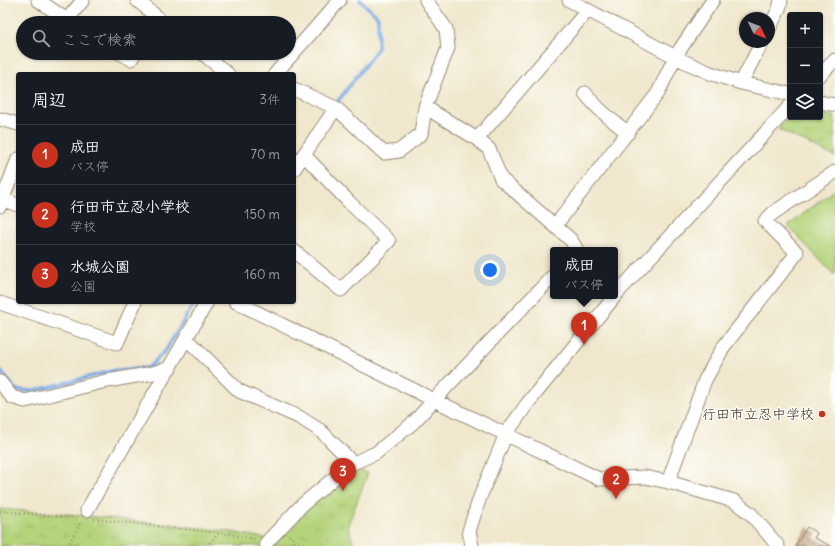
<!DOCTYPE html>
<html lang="ja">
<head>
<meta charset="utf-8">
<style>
  :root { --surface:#171b24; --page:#20242c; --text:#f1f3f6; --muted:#9ea1a6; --line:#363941; --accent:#c8321e }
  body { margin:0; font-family:Delius,"Klee One",sans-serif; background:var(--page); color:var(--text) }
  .controls { position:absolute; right:12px; top:12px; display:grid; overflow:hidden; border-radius:4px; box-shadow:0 1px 3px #0004 }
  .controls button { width:36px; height:36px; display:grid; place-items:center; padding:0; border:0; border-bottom:1px solid var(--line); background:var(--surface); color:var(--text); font:20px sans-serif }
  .compass { position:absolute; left:739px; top:12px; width:36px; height:36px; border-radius:50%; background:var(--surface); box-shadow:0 1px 3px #0004; rotate:133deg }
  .you { position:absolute; left:490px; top:270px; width:14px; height:14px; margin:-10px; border:3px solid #fff; border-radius:50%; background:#1a73e8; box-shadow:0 0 0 6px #1a73e833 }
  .badge { display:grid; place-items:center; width:26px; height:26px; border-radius:50%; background:var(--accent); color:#fff; font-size:13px; font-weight:700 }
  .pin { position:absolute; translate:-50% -33px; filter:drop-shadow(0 1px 2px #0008) }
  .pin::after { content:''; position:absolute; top:21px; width:14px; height:12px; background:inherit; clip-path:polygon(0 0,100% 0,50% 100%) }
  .popup { position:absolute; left:550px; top:247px; width:68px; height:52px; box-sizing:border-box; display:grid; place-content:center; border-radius:4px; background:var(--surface); filter:drop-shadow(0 1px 3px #0005); font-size:13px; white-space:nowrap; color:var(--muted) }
  .popup b { font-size:15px; color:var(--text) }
  .popup::after { content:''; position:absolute; left:50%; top:100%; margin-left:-8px; border:8px solid transparent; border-top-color:var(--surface) }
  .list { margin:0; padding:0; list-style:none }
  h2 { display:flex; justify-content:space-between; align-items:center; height:52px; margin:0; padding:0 16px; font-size:17px }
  h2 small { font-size:13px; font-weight:400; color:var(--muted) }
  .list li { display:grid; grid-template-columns:26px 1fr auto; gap:12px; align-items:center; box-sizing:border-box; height:60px; padding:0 16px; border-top:1px solid var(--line) }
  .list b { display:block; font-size:15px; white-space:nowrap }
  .list p { margin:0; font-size:13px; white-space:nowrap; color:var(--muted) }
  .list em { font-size:13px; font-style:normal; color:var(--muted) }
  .icon { flex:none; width:22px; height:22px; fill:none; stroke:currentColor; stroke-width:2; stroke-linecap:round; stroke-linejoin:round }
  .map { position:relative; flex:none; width:835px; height:546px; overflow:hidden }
  .search { position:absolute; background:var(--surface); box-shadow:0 1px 3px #0004; left:16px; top:16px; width:280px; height:44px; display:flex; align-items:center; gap:10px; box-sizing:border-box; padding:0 14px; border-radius:22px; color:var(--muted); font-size:15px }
  .panel { position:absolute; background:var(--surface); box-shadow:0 1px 3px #0004; left:16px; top:72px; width:280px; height:232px; border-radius:4px }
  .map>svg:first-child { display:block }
  .park { fill:url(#park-tufts); stroke:#787e4c }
  .garden { fill:#b4d37a; stroke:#787e4c }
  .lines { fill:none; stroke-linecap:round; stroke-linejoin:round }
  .stream { stroke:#7aaae5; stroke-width:3.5 }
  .building { fill:url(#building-cross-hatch) }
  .minor-casing { stroke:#968875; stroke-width:15 }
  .path { stroke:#968875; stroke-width:2; stroke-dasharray:1 3; stroke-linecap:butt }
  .minor { stroke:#fff; stroke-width:13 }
  .poi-dot { fill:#c8321e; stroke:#fdfcf7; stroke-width:1.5 }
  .labels { text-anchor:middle; stroke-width:3; stroke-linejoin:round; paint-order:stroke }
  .poi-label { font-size:14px; fill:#3b2a1e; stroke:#fdfcf7; text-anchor:end }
</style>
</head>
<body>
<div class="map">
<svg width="835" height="546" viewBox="0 0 835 546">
  <defs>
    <pattern id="park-tufts" width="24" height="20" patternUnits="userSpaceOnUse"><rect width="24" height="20" fill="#b4d37a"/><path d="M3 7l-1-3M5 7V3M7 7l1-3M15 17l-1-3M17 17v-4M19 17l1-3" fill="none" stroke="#9cb569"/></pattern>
    <pattern id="building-cross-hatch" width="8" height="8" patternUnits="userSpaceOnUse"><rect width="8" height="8" fill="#c49e7f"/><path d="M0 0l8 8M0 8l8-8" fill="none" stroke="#a08167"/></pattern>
  </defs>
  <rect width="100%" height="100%" fill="#fdfcf7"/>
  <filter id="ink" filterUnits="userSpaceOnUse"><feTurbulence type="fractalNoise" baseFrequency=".025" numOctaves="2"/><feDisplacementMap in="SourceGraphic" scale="8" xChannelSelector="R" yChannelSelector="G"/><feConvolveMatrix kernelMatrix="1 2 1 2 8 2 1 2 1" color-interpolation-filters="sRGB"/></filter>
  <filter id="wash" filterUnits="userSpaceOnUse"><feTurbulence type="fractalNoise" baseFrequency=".012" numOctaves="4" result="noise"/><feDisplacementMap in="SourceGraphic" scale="16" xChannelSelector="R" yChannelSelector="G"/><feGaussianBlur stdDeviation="0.9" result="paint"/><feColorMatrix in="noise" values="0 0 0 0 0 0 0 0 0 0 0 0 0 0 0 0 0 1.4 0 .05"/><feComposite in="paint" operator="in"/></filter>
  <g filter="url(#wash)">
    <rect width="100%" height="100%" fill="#f0e7cc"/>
    <path class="park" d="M820,113l15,4v40l-57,-28 12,-13 30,1z
      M350,468l18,5 -20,52 6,21h-354v-37l78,6 148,16 47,9z"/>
    <path class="garden" d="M835,189v85l-1,1 -46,-49z"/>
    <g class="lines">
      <path class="stream" d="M335,105l43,-57v-31l-18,-17
        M0,370l16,20 18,1 82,-21 32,-2 18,-18 29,-48"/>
    </g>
    <g id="blocks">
      <path class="building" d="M807,527l10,6 -3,5 17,8h-36z"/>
    </g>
  </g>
  <g filter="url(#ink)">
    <use href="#blocks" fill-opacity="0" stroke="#968875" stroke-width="1"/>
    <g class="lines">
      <defs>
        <path id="minor" d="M38,0l29,20 16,-20
          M137,0l21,18
          M569,0l112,60 29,13 31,10 49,11
          M769,29l10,-20 2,-9
          M120,53l11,6 4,-6
          M202,53l26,21
          M275,74l65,-74
          M820,75l15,-15
          M741,83l21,-41
          M294,89l42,19 48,45 15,-2 22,-17 4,-27 52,32
          M585,93c12,16 28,28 43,40
          M820,102l15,3
          M425,107l23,-59 -2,-19 -20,-29
          M0,119l18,5
          M294,169l42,-61
          M0,199l18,6
          M0,206l18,-47
          M555,226l103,-133 17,-36 38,-57
          M577,250l-6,-10 -70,-61 -12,-30 -12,-10 111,-129
          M294,251l47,39 48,-49 -40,-39 -45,-47
          M236,302l198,98 165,79 46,-2 23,5 66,19 17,13 27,32
          M0,303l117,40 18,-41
          M186,338l53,53 60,26 22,14 27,27 3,6 25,-11 38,-31 20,-22 119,-124
          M0,382l12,15 13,4 77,-19 51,-9 17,-5
          M668,482l37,-102 19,-34 73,-93 -32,-32 8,-8 62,-41
          M87,510l120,-208
          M266,543l36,-38 49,-41
          M472,546l-3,-15 11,-34 26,-63 21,-30 93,-114 170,-184"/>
      </defs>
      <use href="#minor" class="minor-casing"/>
      <path class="path" d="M0,511l78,7
        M94,519l135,15 25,5
        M289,535l6,6 14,5
        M68,546l13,-25
        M207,546l12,-13"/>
      <use href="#minor" class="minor"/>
    </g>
  </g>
  <circle class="poi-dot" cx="822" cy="414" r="4"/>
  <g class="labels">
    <g class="poi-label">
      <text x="814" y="419">行田市立忍中学校</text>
    </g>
  </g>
</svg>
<div class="controls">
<button>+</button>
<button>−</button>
<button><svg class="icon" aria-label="layers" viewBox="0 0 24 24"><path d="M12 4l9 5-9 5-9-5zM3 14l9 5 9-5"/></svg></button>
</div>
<svg class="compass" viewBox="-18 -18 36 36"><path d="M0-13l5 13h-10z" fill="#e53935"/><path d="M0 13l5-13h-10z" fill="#9ea1a6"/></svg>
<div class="you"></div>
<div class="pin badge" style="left:584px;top:345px">1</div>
<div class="popup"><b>成田</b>バス停</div>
<div class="pin badge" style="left:616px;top:499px">2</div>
<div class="pin badge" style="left:343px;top:491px">3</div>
<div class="search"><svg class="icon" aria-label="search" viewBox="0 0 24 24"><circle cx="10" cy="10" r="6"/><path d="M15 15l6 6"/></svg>ここで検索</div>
<section class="panel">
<h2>周辺<small>3件</small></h2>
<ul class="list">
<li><span class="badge">1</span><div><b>成田</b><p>バス停</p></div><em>70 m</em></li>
<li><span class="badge">2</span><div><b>行田市立忍小学校</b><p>学校</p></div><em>150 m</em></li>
<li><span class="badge">3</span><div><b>水城公園</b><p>公園</p></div><em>160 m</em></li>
</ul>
</section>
</div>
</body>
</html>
